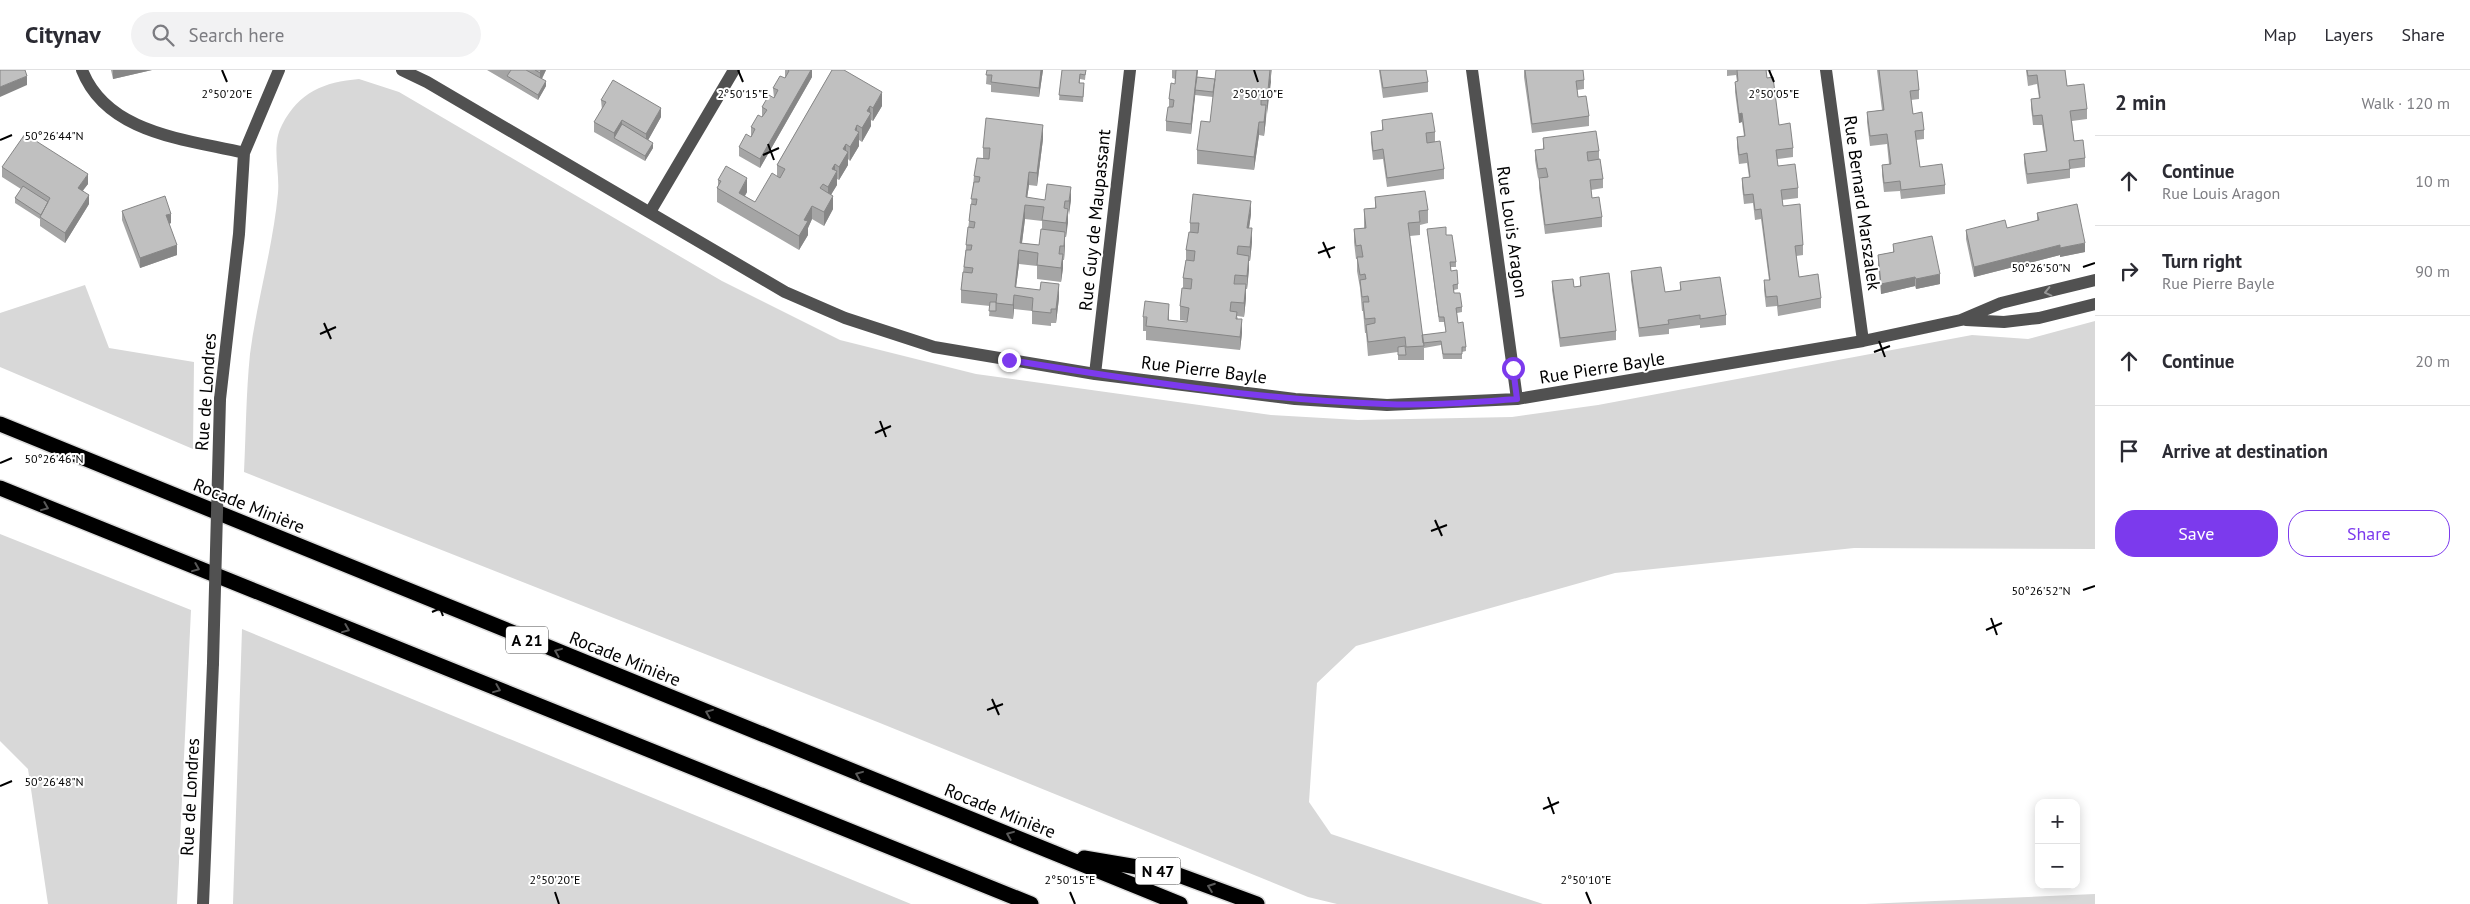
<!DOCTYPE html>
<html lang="en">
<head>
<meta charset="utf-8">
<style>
  :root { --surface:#fff; --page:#f2f2f3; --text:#2b2b33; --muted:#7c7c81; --line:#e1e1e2; --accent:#7c3aed }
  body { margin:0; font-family:"PT Sans",sans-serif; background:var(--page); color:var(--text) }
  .controls { position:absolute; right:15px; bottom:15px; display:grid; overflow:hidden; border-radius:10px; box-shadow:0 2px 12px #0003 }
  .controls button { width:45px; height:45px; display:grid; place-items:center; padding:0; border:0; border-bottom:1px solid var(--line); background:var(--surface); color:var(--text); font:25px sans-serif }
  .stop { position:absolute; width:15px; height:15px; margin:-11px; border:4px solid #7c3aed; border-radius:50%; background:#fff }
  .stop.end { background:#7c3aed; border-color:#fff; box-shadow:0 1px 5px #0008 }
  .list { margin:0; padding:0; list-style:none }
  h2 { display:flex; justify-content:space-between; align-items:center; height:65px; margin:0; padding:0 20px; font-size:21px }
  h2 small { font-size:16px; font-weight:400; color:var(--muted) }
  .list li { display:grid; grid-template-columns:32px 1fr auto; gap:15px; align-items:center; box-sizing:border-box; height:90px; padding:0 20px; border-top:1px solid var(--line) }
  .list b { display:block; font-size:19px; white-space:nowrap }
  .list p { margin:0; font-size:16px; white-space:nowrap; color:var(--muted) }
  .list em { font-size:16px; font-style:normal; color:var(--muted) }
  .actions { display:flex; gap:10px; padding:15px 20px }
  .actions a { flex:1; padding:11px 0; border:1px solid var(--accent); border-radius:20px; text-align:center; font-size:18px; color:var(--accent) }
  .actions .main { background:var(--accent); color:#fff }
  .icon { flex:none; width:28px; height:28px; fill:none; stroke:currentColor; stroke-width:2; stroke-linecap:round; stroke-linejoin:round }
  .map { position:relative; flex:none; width:2095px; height:834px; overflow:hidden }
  header { display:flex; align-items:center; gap:30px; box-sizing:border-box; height:70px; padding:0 25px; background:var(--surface); border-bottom:1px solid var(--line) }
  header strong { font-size:24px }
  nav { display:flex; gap:28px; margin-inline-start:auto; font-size:18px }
  .search { width:350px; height:45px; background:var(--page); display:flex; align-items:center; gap:12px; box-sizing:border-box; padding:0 18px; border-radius:28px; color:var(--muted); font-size:19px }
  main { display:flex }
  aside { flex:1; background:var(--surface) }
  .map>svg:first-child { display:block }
  .green { fill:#d8d8d8 }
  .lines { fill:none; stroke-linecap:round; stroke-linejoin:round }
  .highway-casing { stroke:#dbdbdb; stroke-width:18 }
  .minor { stroke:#515151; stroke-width:12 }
  .highway { stroke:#000; stroke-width:15 }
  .minor-bridge { stroke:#515151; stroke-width:12 }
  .wall { fill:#a5a5a5; fill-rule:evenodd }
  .shaded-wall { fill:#868686 }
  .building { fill:#c0c0c0; stroke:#868686 }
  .oneway { stroke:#979797 }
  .oneway2 { stroke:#595959 }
  .route { stroke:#7c3aed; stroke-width:6 }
  .ticks { fill:none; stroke:#000; stroke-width:2 }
  .labels { text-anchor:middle; stroke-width:4; stroke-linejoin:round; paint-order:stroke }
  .shield { fill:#fff; stroke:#4c4c4c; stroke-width:1 }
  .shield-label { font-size:16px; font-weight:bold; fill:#000 }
  .street-label { font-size:18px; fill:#000; stroke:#fff }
  .ticks-label { font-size:12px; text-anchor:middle; fill:#000; stroke:#fff; stroke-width:4; stroke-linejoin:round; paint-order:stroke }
</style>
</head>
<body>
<header>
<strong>Citynav</strong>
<div class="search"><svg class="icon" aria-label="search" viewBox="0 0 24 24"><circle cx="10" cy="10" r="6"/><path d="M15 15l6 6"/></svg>Search here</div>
<nav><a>Map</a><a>Layers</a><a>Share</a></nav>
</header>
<main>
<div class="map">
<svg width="2095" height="834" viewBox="0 0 2095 834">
  <rect width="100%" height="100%" fill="#fff"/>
  <path class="green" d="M359,9l40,13 323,189 118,59 136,34 295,41 87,5 154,-3 86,-12 374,-70 56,4 67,-18v228l-241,-1 -239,25 -259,73 -39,37 -8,119 22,32 212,70h-206l-29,-7 -428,-174 -636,-251c2,-39 2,-79 6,-118 7,-54 23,-107 28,-161 2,-23 -7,-47 4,-68 17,-33 42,-43 77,-46z
    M85,215l24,63 85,14 -1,87 -193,-82v-54z
    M0,464l191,76 -14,294h-129l-20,-135 -28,-28z
    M242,559l669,275h-678z
    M2095,824v10h-230z"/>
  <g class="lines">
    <defs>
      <path id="highway" d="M0,354l1180,480
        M0,418l1031,416
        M1084,788l89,15 84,31"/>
    </defs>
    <use href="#highway" class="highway-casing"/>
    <path class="minor" d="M82,0c25,64 104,69 162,83
      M402,0l25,12 358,210 60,26 89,29 161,27 200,25 92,6 130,-6 346,-58 98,-21 40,-17 94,-23
      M1472,0l45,329
      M1826,0l37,271
      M650,142l84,-142
      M1966,250l38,2 35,-4 56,-14
      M1095,304l35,-304
      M220,329l19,-165 5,-81 35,-83
      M203,834l10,-241"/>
    <use href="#highway" class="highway"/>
    <path class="minor-bridge" d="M213,593l7,-264"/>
  </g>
  <path class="wall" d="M111,0h41l-39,9z
    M487,0h59l-4,9 4,7 -8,14z
    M785,0h27v7l-52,91 -21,-12v-9l12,-10v-10l11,-10v-10l12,-9 -1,-10 12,-10z
    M832,0l50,36 -9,15 -2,-1v6l-9,16 -3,-2v6l-9,15 -2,-2v6l-9,15 -2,-1v6l-6,9 2,15 -9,17 -12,-7 -4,9v7l-9,15 -82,-48v-14l1,-2v-6l29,12 -2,4 10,6 22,-26v-11z
    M987,0h56l-4,27 -48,-5v-7l-5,-1z
    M1062,0h24l-1,10 -5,-1v4l4,5 -1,14 -24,-2z
    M1172,0h26l-1,7 18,2 1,-9h56l-1,6 -7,60 -5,-1 -5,35 -57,-6v-14l13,-28 3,-25 -18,-2 -4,39 -25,-3v-10l3,-14v-8l6,-15v-5l-3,-1z
    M1379,0h47l2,12v10l-45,6z
    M1524,0l60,10v9l-7,1 1,7 11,19v10l-57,7 -8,-56z
    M1727,0h47l-8,1 1,7 12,47 14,23v9l-16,2 1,7 20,22v10l-16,2 1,6 20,39v10l-7,1 3,21 22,21v10l-43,8 -1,-10 -11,1 -2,-17v-10h5l-8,-61 -6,1 -2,-17 -9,1 -2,-17v-9l7,-1 -2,-14 -8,1 -2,-17v-10l7,-1 -2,-14 -3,1 -4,-31v-10h2l-1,-7 -9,1z
    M1877,0h40l2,20v9l-8,1 2,14 11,16v9l-8,1 4,27 25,18v9l-44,5 -1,-8 -16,1 -2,-17v-10l7,-1 -2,-20 -17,2 -3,-24v-10l15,-2z
    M2026,0h39l2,16 20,23v10l-15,2 2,20 11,17v9l-15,2v9l-43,6 -3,-21v-9l22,-3 -4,-26h-9l-2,-17v-9l8,-1 -2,-14 -9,2z
    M601,30l60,17 -13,23 5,8 -8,13 -51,-29v-10l8,-12z
    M1382,50l53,12v10l9,27v10l-57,8 -4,-28 -10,1 -2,-18v-10l11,-2z
    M1543,68l56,13v9l4,19v9l-12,2 1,8 10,19v10l-57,7 -6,-46v-10l7,-1 -8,1 -3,-18v-10h8z
    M1043,69l-6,47 -8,-1 -2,13 18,2h26l-3,15 -2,22h-1v8l-1,15h-1v8l-2,14 -24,-3v-13l-18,-2 -3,23 43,11 -3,25h-5v3l-19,-2v-13l-18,-2 -1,10 -24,-3 1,-10 -29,-3v-13l10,-86 3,-28 9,-17v-11zM1025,149l17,2v8l-3,16 -17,-2z
    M2,97l86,17 -5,6 6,14 -24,39 -25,-17v-7l-25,-16v-5l6,-9 -19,-12z
    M1375,127l53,13v13l-8,2v10l-10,1 12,99 24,-2 -2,-11h-5l-12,-93 19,6 10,27v5h-5v4l7,13v5l-4,1v3l8,14v5l-5,1 1,10 8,24v4l-4,1v7h-19l-2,-14 -17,3v12h-26v-8l-30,4 -2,-23h-1l-2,-22h-1l-2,-23 -3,-17v-12h-1l-2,-17v-13l10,-1v-19l11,-1z
    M122,141l49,12 -2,1 8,31 -37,13 -18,-48z
    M2037,143l48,39 -25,5v-2l-86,22 -8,-38v-9l41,-2 30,-7z
    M1251,144l-2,14 3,14 -2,19h-1v8l-2,20h-1v9l-2,19 -7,-1 5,17 -2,17 -94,-10v-9h-3v-14l44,5v-1l-7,-1v-14l3,-18v-10l3,-18v-10l4,-18v-9z
    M1893,174l47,40 -24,5 -1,-3 -34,8 -3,-29v-10l15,-3z
    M1631,201l34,21 15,-2v-8l46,33v10l-26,3v-3l-31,4v5l-30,3 -8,-57z
    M1580,207l36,54v9l-56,7 -8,-57v-9l22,6 6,-1z"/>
  <path class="shaded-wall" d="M113,0h39l-39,9z
    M541,0h5l-6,12v-9z
    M811,0h1v7l-52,91v-9z
    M1041,0h2l-4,27v-9z
    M1197,0h1l-7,64v-10z
    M1270,0l1,12 -4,32v-14z
    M27,6v9l-27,12v-10z
    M546,11v5l-8,14v-5z
    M882,22v14l-9,15v-13z
    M1266,35v14l-2,17v-14z
    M870,36l1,20 -9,16v-14l5,-17z
    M661,38v9l-15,27v-10z
    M1742,43v9l-3,1v-9z
    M622,50v9l-8,9v-5z
    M1259,52v13l-5,35v-13z
    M857,55v11l2,-4v14l-9,15v-14l5,-17z
    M1043,55v14l-6,47v-13z
    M653,73v5l-8,13v-5z
    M846,74v11l2,-3v13l-9,15v-13l4,-18z
    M835,94v11l2,-4v14l-9,15v-13l4,-18z
    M1029,102v13l-3,20v-8z
    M88,104v10l-10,13v-9z
    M747,108v14l-6,10 -2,-9z
    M1071,117v13l-2,15v-14z
    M89,125v9l-24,39v-10z
    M833,126v13l-9,17v-14z
    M1251,131v13l-4,28v-14z
    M1025,135v14l-4,31 -1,-7z
    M812,136v13l-4,9v7l-9,15v-14l5,-16z
    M1068,139v14l-2,14v-14z
    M171,144v9l-5,2v-10z
    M1252,158v14l-2,19v-14z
    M1065,162v13l-1,15v-14z
    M2085,173v9l-25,5v-9z
    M177,175v10l-37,13v-10z
    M2060,175v10l-86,22v-10z
    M1019,180v14l-4,31v-8z
    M1063,184v14l-2,14v-14z
    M1249,186v13l-2,20v-13z
    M1940,204v10l-24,5v-10z
    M1915,207v9l-34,8v-10z
    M1059,214v14l-3,25v-14z
    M1246,214v14l-2,19v-14z
    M1014,225v14l-1,10v-14z
    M1169,234v14l-1,10v-8z
    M1242,249v14l-2,17v-13z"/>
  <path class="building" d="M0,0h25l2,6 -27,11z
    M511,0h15l20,11 -8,14 -31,-19z
    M535,0h6l-1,3z
    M788,0h23l-51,89 -21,-12 7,-13 5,3 4,-8 -4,-2 7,-12 4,2 5,-7 -5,-3 7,-12 5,3 4,-8 -5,-2 7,-12 5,2 4,-7z
    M832,0h12l38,22 -9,16 -3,-2 -3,5 4,2 -9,15 -5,-3 -2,5 4,2 -9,15 -4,-3 -3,5 5,3 -9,15 -4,-3 -3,5 5,2 -9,16 -5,-3 -3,4 13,8 -9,16 -12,-6 -8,14 4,1 -9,15 -82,-48 4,-7 -3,-1 8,-14 21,12 -8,15 16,9 17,-29 8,5 5,-9 -8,-4z
    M987,0h54l-2,18 -48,-6 1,-7h-6z
    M1062,0h24l-1,5 -5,-1 -1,9h5l-1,14 -24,-2z
    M1176,0h21l-6,54 -25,-3 2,-14h5l1,-7 -5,-1 2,-16 4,1z
    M1216,0h54l-3,30h-6v5h5l-2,17h-5l-5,35 -57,-7 4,-29 9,1z
    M1380,0h46l2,12 -45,6z
    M1525,0h58l1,10 -8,1 2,16 8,-1 3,20 -57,8z
    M1737,0h29l1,8 6,-1 6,48 11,-2 3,25 -17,2 2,16 17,-2 3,24 -17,2 2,16 17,-2 3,41 -8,1 4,31 19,-3 3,24 -43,8 -1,-10 -11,1 -2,-17h6l-9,-71 -6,1 -2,-16 -9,1 -2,-17 8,-1 -3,-24 -8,2 -2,-18 8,-1 -3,-23 -3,1 -4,-32 3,-1z
    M1879,0h38l2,20 -9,1 3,23 9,-2 2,18 -9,1 5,36 22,-3 3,21 -44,5 -1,-9 -16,2 -2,-18 9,-1 -4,-30 -17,2 -3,-24 17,-2z
    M2027,0h38l2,16 17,-2 3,25 -17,2 4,30 9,-1 2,18 -16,2 1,9 -43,5 -3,-20 23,-3 -5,-36 -9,1 -2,-17 9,-1 -3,-23 -9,1z
    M1197,7l18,2 -2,13 -18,-2z
    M613,10l48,28 -15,26 -24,-14 -8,13 -20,-11 12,-20 -5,-2z
    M1432,43l3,19 -9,1 1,10 13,-2 4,28 -57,9 -4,-29 -10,2 -2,-19 12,-2 -1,-10z
    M986,48l57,7 -6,48 -8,-1 -3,25 19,3 2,-16 24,3 -2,14h-4l-1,7 4,1 -2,14 -24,-3 2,-13 -19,-2 -5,38 19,2 2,-16 24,3 -1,14h-4l-1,8h4l-2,14 -24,-3 1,-12 -19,-3 -4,37 25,3 1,-8 18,2 -3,25h-5v4l-19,-2 1,-13 -19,-3 -1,10 -17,-2 1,-9 -36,-4 2,-18 9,1 1,-5 -9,-1 2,-17h5l1,-5h-6l2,-18 6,1 1,-6 -6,-1 2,-17 5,1 1,-6h-6l3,-17h5l1,-5 -6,-1 3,-18 12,1 1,-11h-7z
    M622,54l31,19 -8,13 -31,-18z
    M1596,61l3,20 -12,1 1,9 12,-2 3,20 -13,1 2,18 7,-1 3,20 -57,8 -6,-47 9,-1 -2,-9 -8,1 -3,-19 9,-1 -1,-11z
    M25,64l63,40 -10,14 11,7 -24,38 -25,-16 10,-19 -48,-31z
    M23,116l25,16 -7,13 -26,-17z
    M1425,121l3,19 -9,1 1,11 -12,1 16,123 -18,1 -1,-10 -37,5 -2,-17 9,-2v-5l-10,1 -2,-17h6l-1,-6 -6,1 -2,-17 6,-1 -1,-5 -5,1 -3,-18h6l-2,-12 -5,1 -2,-17 12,-1 -2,-19 12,-1 -1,-11z
    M1193,124l58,7 -4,27h5l-2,19 -12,-1 -1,8 12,2 -2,20 -12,-1 -1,9h12l-2,19 -13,-1 -1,9 7,1 -1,7h6l-2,18 -94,-11 1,-9h-4l2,-16 24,3 -1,16 19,2 2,-14 -9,-2 2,-18 9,1 1,-10 -9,-1 3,-18 8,1 1,-10 -9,-1 3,-18 9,1 1,-10h-9z
    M165,126l6,18 -5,1 11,30 -37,13 -18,-47z
    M2077,134l8,39 -25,5v-3l-86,22 -8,-37 39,-10 2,8 32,-8 -2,-7z
    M1446,157v8h6l4,27h-6l1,9 6,-1 1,14 -5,1 1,8h6l2,14 -6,1 2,15 5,-1 3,25h-4v7h-19l-2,-13 -18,2 -1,-8 24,-3 -2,-15h-5l-12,-88z
    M1932,166l8,38 -24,5 -1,-2 -34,7 -3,-29 16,-3 -1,-8z
    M1661,197l4,25 16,-2 -1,-8 40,-5 6,38 -26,4v-4l-32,5 1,4 -30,4 -8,-57z
    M1609,203l7,58 -56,7 -8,-57 21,-2 1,8 7,-1 -1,-9z
    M990,232h6v9h-7z
    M1405,276l1,9h-8v-8z"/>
  <defs><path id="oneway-chevron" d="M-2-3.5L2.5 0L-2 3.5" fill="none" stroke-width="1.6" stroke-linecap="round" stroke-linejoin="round" transform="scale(1.25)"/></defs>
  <use class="oneway" href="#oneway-chevron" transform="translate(2048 222) rotate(167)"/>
  <g class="oneway2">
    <use href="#oneway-chevron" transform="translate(45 437) rotate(22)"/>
    <use href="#oneway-chevron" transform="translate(196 498) rotate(22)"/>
    <use href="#oneway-chevron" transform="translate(346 559) rotate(22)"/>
    <use href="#oneway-chevron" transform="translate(558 582) rotate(-158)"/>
    <use href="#oneway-chevron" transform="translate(497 619) rotate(22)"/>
    <use href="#oneway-chevron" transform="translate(709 643) rotate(-158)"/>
    <use href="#oneway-chevron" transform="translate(859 705) rotate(-158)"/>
    <use href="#oneway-chevron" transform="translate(1010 765) rotate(-158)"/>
    <use href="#oneway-chevron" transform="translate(1211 817) rotate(-160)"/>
  </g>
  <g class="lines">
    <path class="route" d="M1009,290c124,20 250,40 376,44 44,2 89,-2 132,-5l-4,-31"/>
  </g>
  <path class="ticks" d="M222,0l5,12M738,0l5,12M1254,0l4,12M1769,0l5,12M0,70l12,-5M768,74l6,16M763,85l16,-7M1323,172l7,16M1318,183l17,-6M2083,197l12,-4M324,253l7,16M320,264l16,-7M1879,271l6,16M1874,282l16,-6M880,351l6,16M875,363l16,-7M0,393l12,-5M1435,450l7,16M1431,461l16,-6M2083,520l12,-4M437,530l6,16M432,542l16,-7M1991,548l6,17M1986,560l16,-7M992,629l7,16M987,640l16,-6M0,716l12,-5M1548,727l6,17M1543,739l16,-7M555,822l4,12M1070,822l5,12M1586,822l5,12"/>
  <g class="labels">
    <g class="shield">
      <rect x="506" y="556.5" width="42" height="27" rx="4"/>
      <rect x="1135.5" y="787.5" width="45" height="27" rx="4"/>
    </g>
    <g class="shield-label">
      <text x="527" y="576">A 21</text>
      <text x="1158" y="807">N 47</text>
    </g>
    <g class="street-label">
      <text transform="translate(1862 133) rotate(82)" y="6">Rue Bernard Marszalek</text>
      <text transform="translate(1095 150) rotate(-84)" y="6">Rue Guy de Maupassant</text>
      <text transform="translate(1512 162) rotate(82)" y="6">Rue Louis Aragon</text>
      <text transform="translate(1602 298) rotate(-9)" y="6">Rue Pierre Bayle</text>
      <text transform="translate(1204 300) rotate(7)" y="6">Rue Pierre Bayle</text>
      <text transform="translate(206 322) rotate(-86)" y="6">Rue de Londres</text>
      <text transform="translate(249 436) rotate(22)" y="6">Rocade Minière</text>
      <text transform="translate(625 589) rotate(22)" y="6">Rocade Minière</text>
      <text transform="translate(190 727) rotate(-87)" y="6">Rue de Londres</text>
      <text transform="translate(1000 741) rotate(22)" y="6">Rocade Minière</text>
    </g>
  </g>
  <g class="ticks-label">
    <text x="743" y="28">2°50'15"E</text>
    <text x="1774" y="28">2°50'05"E</text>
    <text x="227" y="28">2°50'20"E</text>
    <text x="1258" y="28">2°50'10"E</text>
    <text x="54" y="70">50°26'44"N</text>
    <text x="2041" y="202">50°26'50"N</text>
    <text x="54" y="393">50°26'46"N</text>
    <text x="2041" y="525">50°26'52"N</text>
    <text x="54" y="716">50°26'48"N</text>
    <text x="555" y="814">2°50'20"E</text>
    <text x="1070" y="814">2°50'15"E</text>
    <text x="1586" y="814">2°50'10"E</text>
  </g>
</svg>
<div class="controls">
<button>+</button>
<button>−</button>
</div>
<div class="stop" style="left:1513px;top:298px"></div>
<div class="stop end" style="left:1009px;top:290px"></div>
</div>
<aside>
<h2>2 min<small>Walk · 120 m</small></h2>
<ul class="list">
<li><svg class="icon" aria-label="ahead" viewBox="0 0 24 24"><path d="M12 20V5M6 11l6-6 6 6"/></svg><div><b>Continue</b><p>Rue Louis Aragon</p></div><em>10 m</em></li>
<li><svg class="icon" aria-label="right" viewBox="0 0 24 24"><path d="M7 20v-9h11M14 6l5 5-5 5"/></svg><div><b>Turn right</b><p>Rue Pierre Bayle</p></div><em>90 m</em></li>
<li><svg class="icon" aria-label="ahead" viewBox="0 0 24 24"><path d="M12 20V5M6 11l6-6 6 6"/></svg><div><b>Continue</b></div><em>20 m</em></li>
<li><svg class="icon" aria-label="arrive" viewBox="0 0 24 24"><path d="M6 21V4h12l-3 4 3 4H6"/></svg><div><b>Arrive at destination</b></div></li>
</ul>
<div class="actions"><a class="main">Save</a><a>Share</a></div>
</aside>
</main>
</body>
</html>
